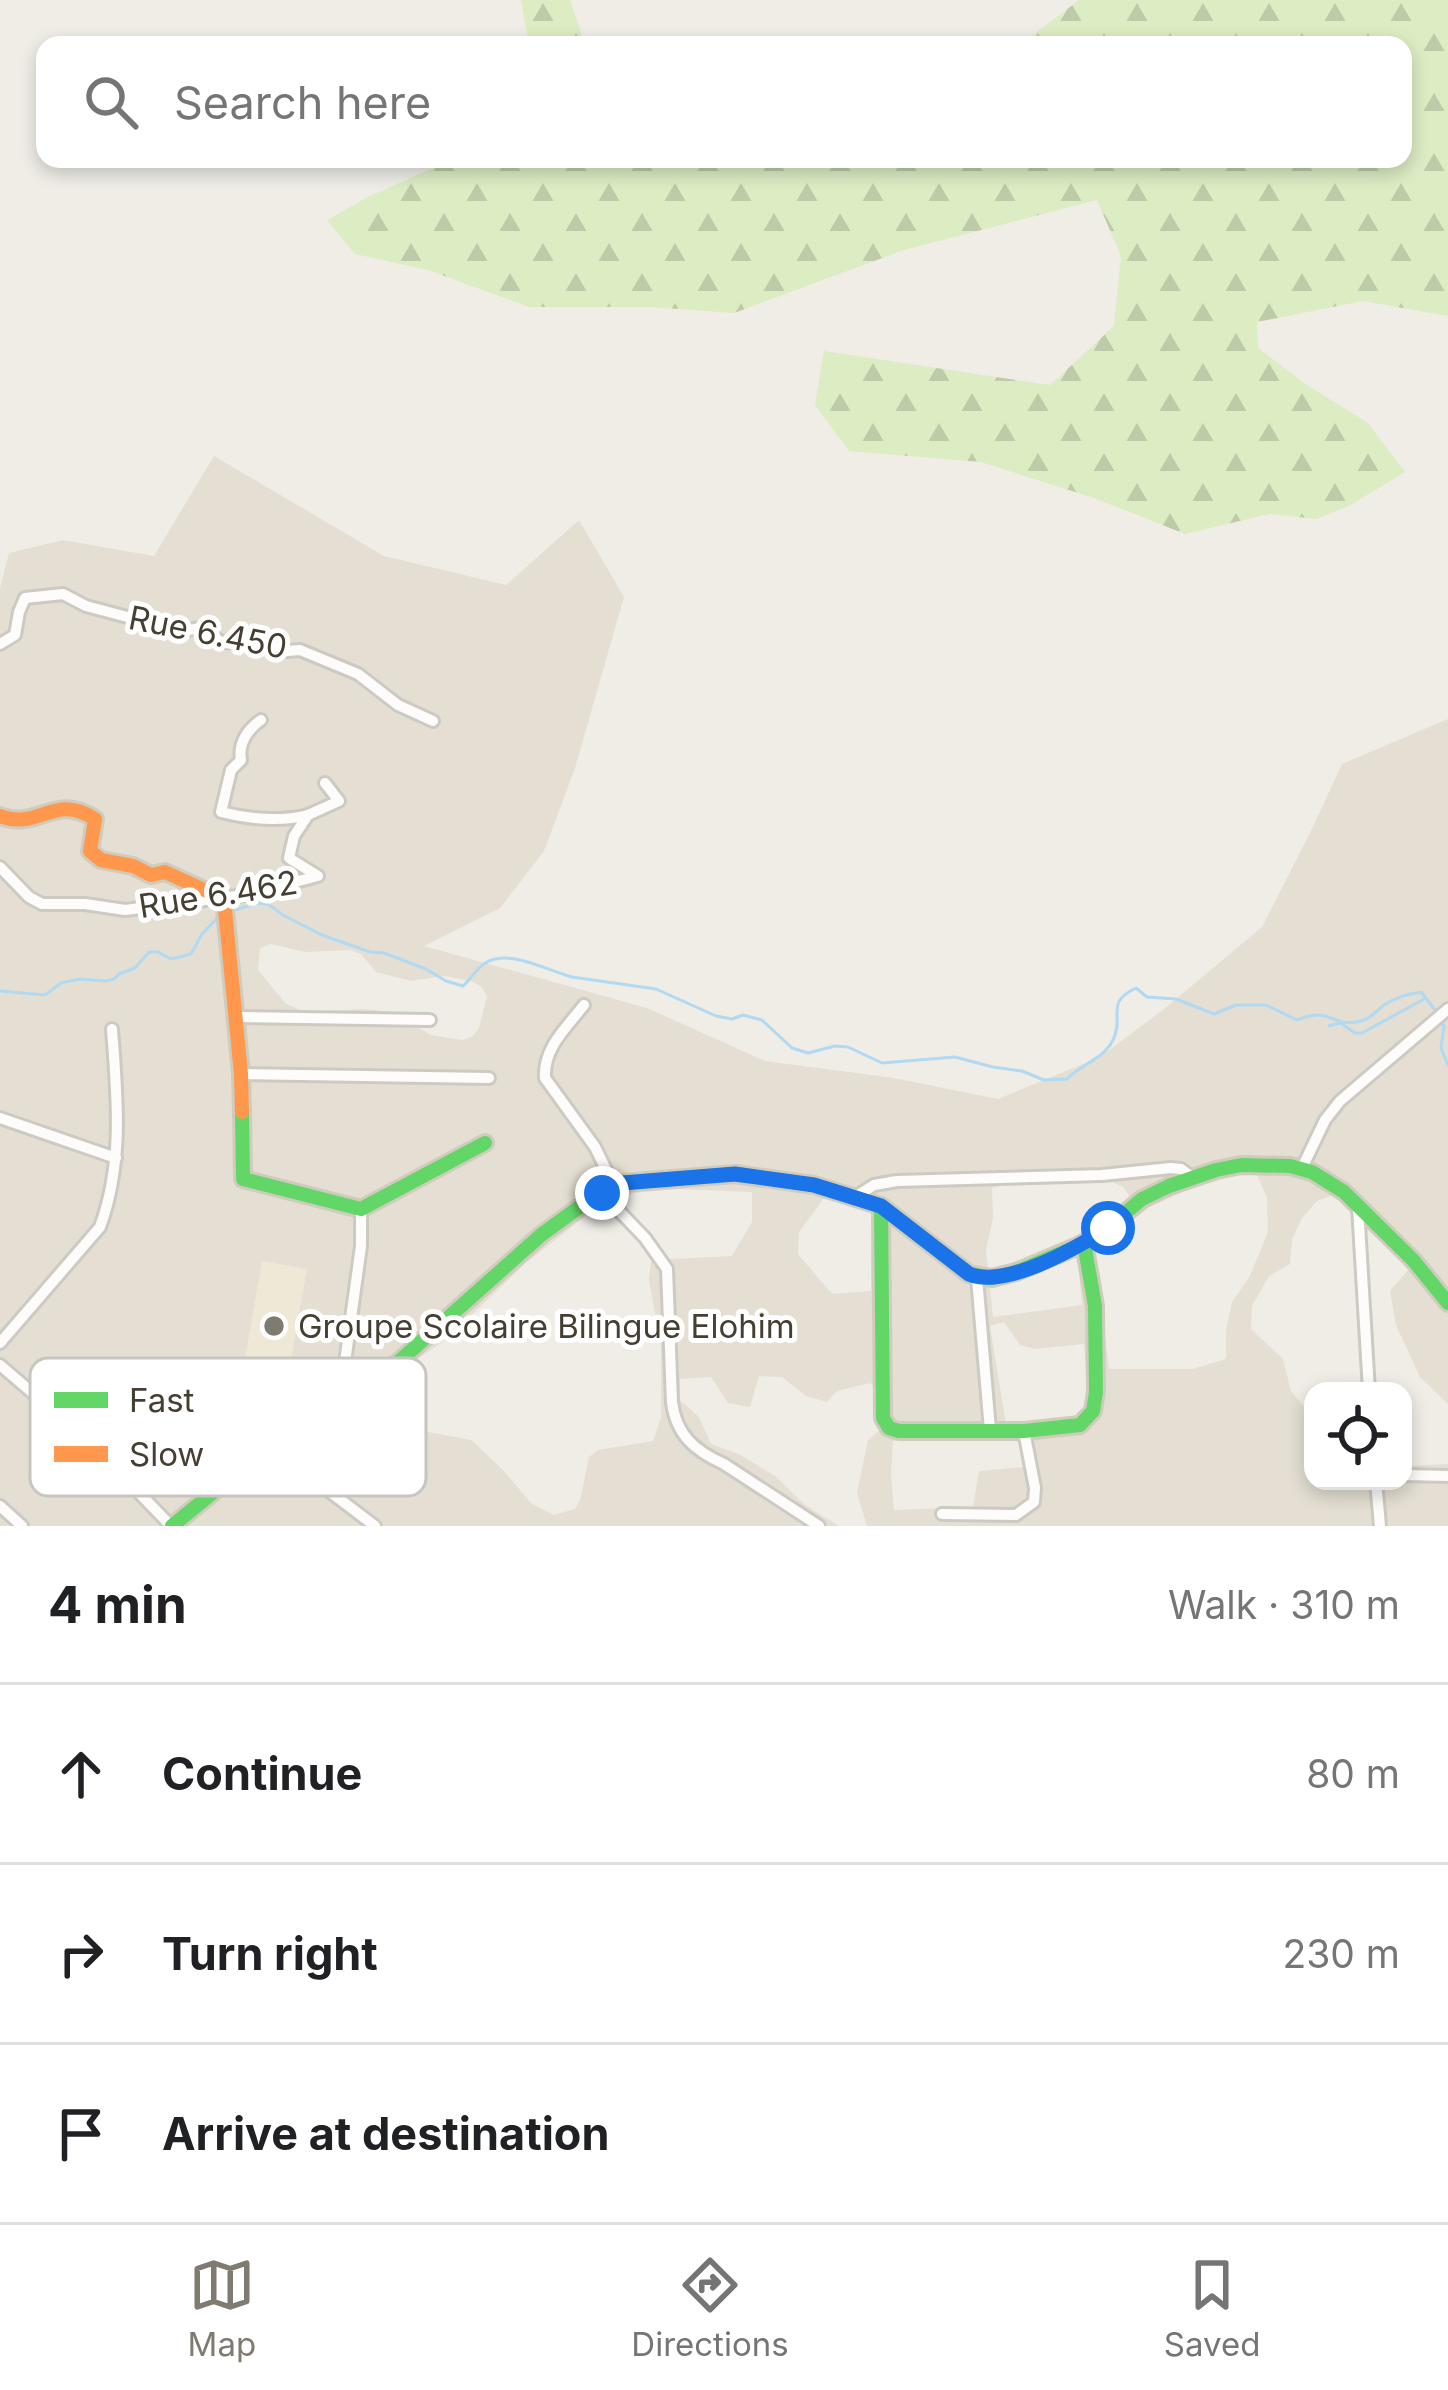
<!DOCTYPE html>
<html lang="en">
<head>
<meta charset="utf-8">
<style>
  body { margin:0; font-family:Inter,sans-serif; background:#f2f2f2; color:#202124 }
  .controls { position:absolute; right:36px; bottom:36px; display:grid; overflow:hidden; border-radius:24px; box-shadow:0 6px 18px #0003 }
  .controls button { width:108px; height:108px; display:grid; place-items:center; padding:0; border:0; border-bottom:3px solid #e0e0e0; background:#fff; color:#202124; font:60px sans-serif }
  .stop { position:absolute; width:36px; height:36px; margin:-27px; border:9px solid #1a73e8; border-radius:50%; background:#fff }
  .stop.end { background:#1a73e8; border-color:#fff; box-shadow:0 3px 12px #0008 }
  .list { margin:0; padding:0; list-style:none }
  h2 { display:flex; justify-content:space-between; align-items:center; height:156px; margin:0; padding:0 48px; font-size:51px }
  h2 small { font-size:39px; font-weight:400; color:#757577 }
  .list li { display:grid; grid-template-columns:78px 1fr auto; gap:36px; align-items:center; box-sizing:border-box; height:180px; padding:0 48px; border-top:3px solid #e0e0e0 }
  .list b { display:block; font-size:45px; white-space:nowrap }
  .list em { font-size:39px; font-style:normal; color:#757577 }
  .icon { flex:none; width:66px; height:66px; fill:none; stroke:currentColor; stroke-width:2; stroke-linecap:round; stroke-linejoin:round }
  .map { position:relative; flex:none; width:1448px; height:1526px; overflow:hidden }
  .search { position:absolute; background:#fff; box-shadow:0 6px 18px #0003; left:36px; right:36px; top:36px; height:132px; display:flex; align-items:center; gap:30px; box-sizing:border-box; padding:0 42px; border-radius:24px; color:#757577; font-size:45px }
  .sheet { height:696px; background:#fff }
  nav { display:flex; justify-content:space-around; align-items:center; box-sizing:border-box; height:168px; border-top:3px solid #e0e0e0; background:#fff; font-size:33px; color:#757577 }
  nav a { display:grid; justify-items:center; gap:6px }
  nav .on { color:#807b71 }
  .map>svg:first-child { display:block }
  .residential { fill:#e4dfd2; fill-rule:evenodd }
  .education { fill:#eee8d7 }
  .forest { fill:url(#forest-firs) }
  .lines { fill:none; stroke-linecap:round; stroke-linejoin:round }
  .stream { stroke:#b1d9f2; stroke-width:3 }
  .street-casing { stroke:#cdcac4; stroke-width:16 }
  .fast-casing { stroke:#d0ccbd; stroke-width:20 }
  .slow-casing { stroke:#d0ccbd; stroke-width:20 }
  .street { stroke:#fdfcfb; stroke-width:10 }
  .fast { stroke:#63d668; stroke-width:14 }
  .slow { stroke:#ff974d; stroke-width:14 }
  .route { stroke:#1a73e8; stroke-width:15 }
  .poi-dot { fill:#807b71; stroke:#fff; stroke-width:4.5 }
  .labels { text-anchor:middle; stroke-width:10; stroke-linejoin:round; paint-order:stroke }
  .street-label { font-size:33px; fill:#453e32; stroke:#fff }
  .poi-label { font-size:33px; fill:#453e32; stroke:#fff; text-anchor:start }
  .key { fill:#fff; stroke:#c7c5c2; stroke-width:3 }
  .key-label { font-size:33px; fill:#453e32 }
</style>
</head>
<body>
<div class="map">
<svg width="1448" height="1526" viewBox="0 0 1448 1526">
  <defs>
    <pattern id="forest-firs" width="22" height="20" patternUnits="userSpaceOnUse" patternTransform="scale(3)"><rect width="22" height="20" fill="#dcecc3"/><path d="M5 1l3.5 6h-7zM16 11l3.5 6h-7z" fill="#becba8"/></pattern>
  </defs>
  <rect width="100%" height="100%" fill="#efede6"/>
  <path class="residential" d="M214,456l170,100 122,29 73,-65 45,77 -49,171 -31,83 -44,57 -76,38 223,62 118,53 129,17 104,21 102,-42 64,-48 98,-82 49,-96 31,-67 106,-45v685l-28,-27 -24,-52 -6,-34 19,-22 -18,-23 -58,-51 -16,6 -15,17 -10,21 -2,25 -21,12 -17,30 -1,23 32,30 8,32 22,27v63h90v-15l45,-2v62h-581l-10,-33 11,-53 13,-11 -3,-39 -8,-7 -33,8 -10,11 -21,-6 -24,-19 -23,-1 -9,31 -22,-4 -17,-26 -31,2v21l19,17 12,27 28,10 36,22 30,29 34,21h-839v-937l9,-36 54,-13 91,16zM271,944l34,8 45,-2 11,4 15,18 35,9 33,-5 27,5 10,5 6,10 -8,32 -7,9 -10,3 -31,-5 -38,-23 -29,-3 -58,3 -20,-8 -28,-34 2,-22zM1256,1173l11,24 1,35 -19,46 -17,24 -6,28v29l-33,10h-84l-15,-119 56,-43 37,-17 41,-13zM1110,1181l13,6 10,14 -57,37 6,67 -89,12 -7,-68 7,-30 -1,-31 16,-5zM678,1189l74,3v30l-20,34 -81,4 -2,20 12,67v71l-8,23 -55,9 -9,7 -9,43 -5,9 -21,6 -22,-11 -30,-35 -31,-29 -43,-8 -9,-6 -22,-24 -5,-10 3,-10 15,-18 34,-23 83,-79 64,-50h10l33,-19zM824,1198l47,10v83l-39,3 -34,-40 1,-22zM1004,1322l16,23 14,4 50,-5 3,46 -5,26 -76,8 -16,-98zM978,1432l45,3 2,32 -46,4 -6,36 -79,3 -3,-34 2,-35z"/>
  <path class="education" d="M262,1261l45,8 -20,113 -4,58 -34,15 -1,-15 -11,-35z"/>
  <g class="forest">
    <path d="M521,0h49l15,45h-56z"/>
    <path d="M1079,0h369v316l-85,-15 -106,21 1,26 49,37 61,38 37,49 -56,34 -33,13 -47,-5 -84,20 -91,-36 -113,-36 -132,-11 -34,-46 9,-54 226,34 64,-59 7,-70 -24,-56 -193,50 -170,63 -84,-6h-121l-101,-37 -73,-16 -28,-34 39,-22 71,-32 4,-7h962v-114h-383z"/>
  </g>
  <g class="lines">
    <g class="stream">
      <path d="M232,911l25,-8 11,1 15,11 39,20 48,17 14,1 42,16 20,12 17,5c8,-7 13,-17 21,-22 23,-17 64,7 88,13l84,12 60,27 16,3 11,-4 19,5 30,28 16,5 27,-7 13,1 34,16 73,-6 38,10 29,4 22,9 23,-1c15,-16 36,-19 46,-39 12,-24 -9,-37 23,-52l11,9 29,2 38,15 22,-9h30l31,15c35,-15 34,9 64,1 10,-2 15,-10 23,-16 12,-8 23,-11 37,-13l15,19"/>
      <path d="M0,991l45,4 16,-12 18,-4 27,2 8,-2 5,-5 16,-6 14,-16h9l13,7 20,-5 11,-20 16,-17"/>
      <path d="M1441,1019l3,7 -3,22 7,17"/>
      <path d="M1329,1026l11,-3 15,10h7l64,-35"/>
    </g>
    <defs>
      <g id="street">
        <path d="M0,644l15,-9 4,-23 6,-14 38,-4 23,12 94,25 22,-3 19,14 41,2 25,7 13,-1 58,24 40,31 35,16"/>
        <path d="M308,815l31,-14 -14,-18"/>
        <path d="M0,867l29,30 13,7h43l40,6 120,-15 73,-19 -29,-18 5,-22 14,-21c-28,7 -59,4 -87,-3l10,-42 10,-10c-3,-17 7,-31 20,-40"/>
        <path d="M584,1005c-17,22 -41,43 -39,73l50,69 20,41"/>
        <path d="M235,1017l195,3"/>
        <path d="M241,1074l248,4"/>
        <path d="M0,1118l116,40"/>
        <path d="M1302,1168l23,-48 15,-19 108,-92"/>
        <path d="M602,1193l43,45 22,31 5,133c4,33 23,49 52,62l95,62"/>
        <path d="M855,1197l19,-12 23,-4 205,-6 69,-7 10,1 11,8"/>
        <path d="M1358,1207l11,184"/>
        <path d="M977,1278l13,152"/>
        <path d="M0,1343l100,-116c24,-65 17,-131 12,-198"/>
        <path d="M0,1365l91,78 80,83"/>
        <path d="M338,1413l23,-167v-37"/>
        <path d="M245,1427l8,7 -4,29"/>
        <path d="M284,1457l91,69"/>
        <path d="M1403,1475l45,1"/>
        <path d="M1376,1481l4,45"/>
        <path d="M0,1506l22,20"/>
        <path d="M942,1514l74,1 18,-13 1,-14 -11,-57"/>
      </g>
      <g id="fast">
        <path d="M242,1112l1,67 118,30 124,-66"/>
        <path d="M881,1206l2,212 6,10 10,3h125l56,-6 13,-14 3,-19 -1,-86 -11,-63"/>
        <path d="M172,1526l77,-63 35,-6 7,-4 87,-73 163,-145 52,-38 29,-14 113,-9 79,11 67,21 88,68 23,4 24,-6 62,-26 27,-16 37,-31 27,-13 47,-16 25,-5 49,1 22,6 32,20 69,68 35,43"/>
      </g>
      <path id="slow" d="M0,816c39,15 54,-24 95,3l-5,32 11,9 32,6 18,9 14,-3 59,27 17,175 1,38"/>
    </defs>
    <use href="#street" class="street-casing"/>
    <use href="#fast" class="fast-casing"/>
    <use href="#slow" class="slow-casing"/>
    <use href="#street" class="street"/>
    <use href="#fast" class="fast"/>
    <use href="#slow" class="slow"/>
  </g>
  <g class="lines">
    <path class="route" d="M602,1193l20,-10 113,-9 79,11 67,21 88,68c37,15 107,-26 139,-46"/>
  </g>
  <circle class="poi-dot" cx="274" cy="1326" r="12"/>
  <g class="labels">
    <g class="street-label">
      <text transform="translate(208 632) rotate(11)" y="12">Rue 6.450</text>
      <text transform="translate(218 894) rotate(-9)" y="12">Rue 6.462</text>
    </g>
    <g class="poi-label">
      <text x="298" y="1338">Groupe Scolaire Bilingue Elohim</text>
    </g>
  </g>
  <rect x="30" y="1358" width="396" height="138" rx="18" class="key"/>
  <rect x="54" y="1392" width="54" height="16" fill="#63d668"/>
  <rect x="54" y="1446" width="54" height="16" fill="#ff974d"/>
  <g class="key-label">
    <text x="129" y="1412">Fast</text>
    <text x="129" y="1466">Slow</text>
  </g>
</svg>
<div class="controls">
<button><svg class="icon" aria-label="locate" viewBox="0 0 24 24"><circle cx="12" cy="12" r="6"/><path d="M12 2v4M12 18v4M2 12h4M18 12h4"/></svg></button>
</div>
<div class="stop" style="left:1108px;top:1228px"></div>
<div class="stop end" style="left:602px;top:1193px"></div>
<div class="search"><svg class="icon" aria-label="search" viewBox="0 0 24 24"><circle cx="10" cy="10" r="6"/><path d="M15 15l6 6"/></svg>Search here</div>
</div>
<section class="sheet">
<h2>4 min<small>Walk · 310 m</small></h2>
<ul class="list">
<li><svg class="icon" aria-label="ahead" viewBox="0 0 24 24"><path d="M12 20V5M6 11l6-6 6 6"/></svg><div><b>Continue</b></div><em>80 m</em></li>
<li><svg class="icon" aria-label="right" viewBox="0 0 24 24"><path d="M7 20v-9h11M14 6l5 5-5 5"/></svg><div><b>Turn right</b></div><em>230 m</em></li>
<li><svg class="icon" aria-label="arrive" viewBox="0 0 24 24"><path d="M6 21V4h12l-3 4 3 4H6"/></svg><div><b>Arrive at destination</b></div></li>
</ul>
</section>
<nav>
<a class="on"><svg class="icon" aria-label="map" viewBox="0 0 24 24"><path d="M3 6l6-2 6 2 6-2v14l-6 2-6-2-6 2zM9 4v14M15 6v14"/></svg>Map</a>
<a><svg class="icon" aria-label="directions" viewBox="0 0 24 24"><path d="M12 3l9 9-9 9-9-9zM9 14v-3h6M13 9l2 2-2 2"/></svg>Directions</a>
<a><svg class="icon" aria-label="saved" viewBox="0 0 24 24"><path d="M7 4h10v16l-5-4-5 4z"/></svg>Saved</a>
</nav>
</body>
</html>
